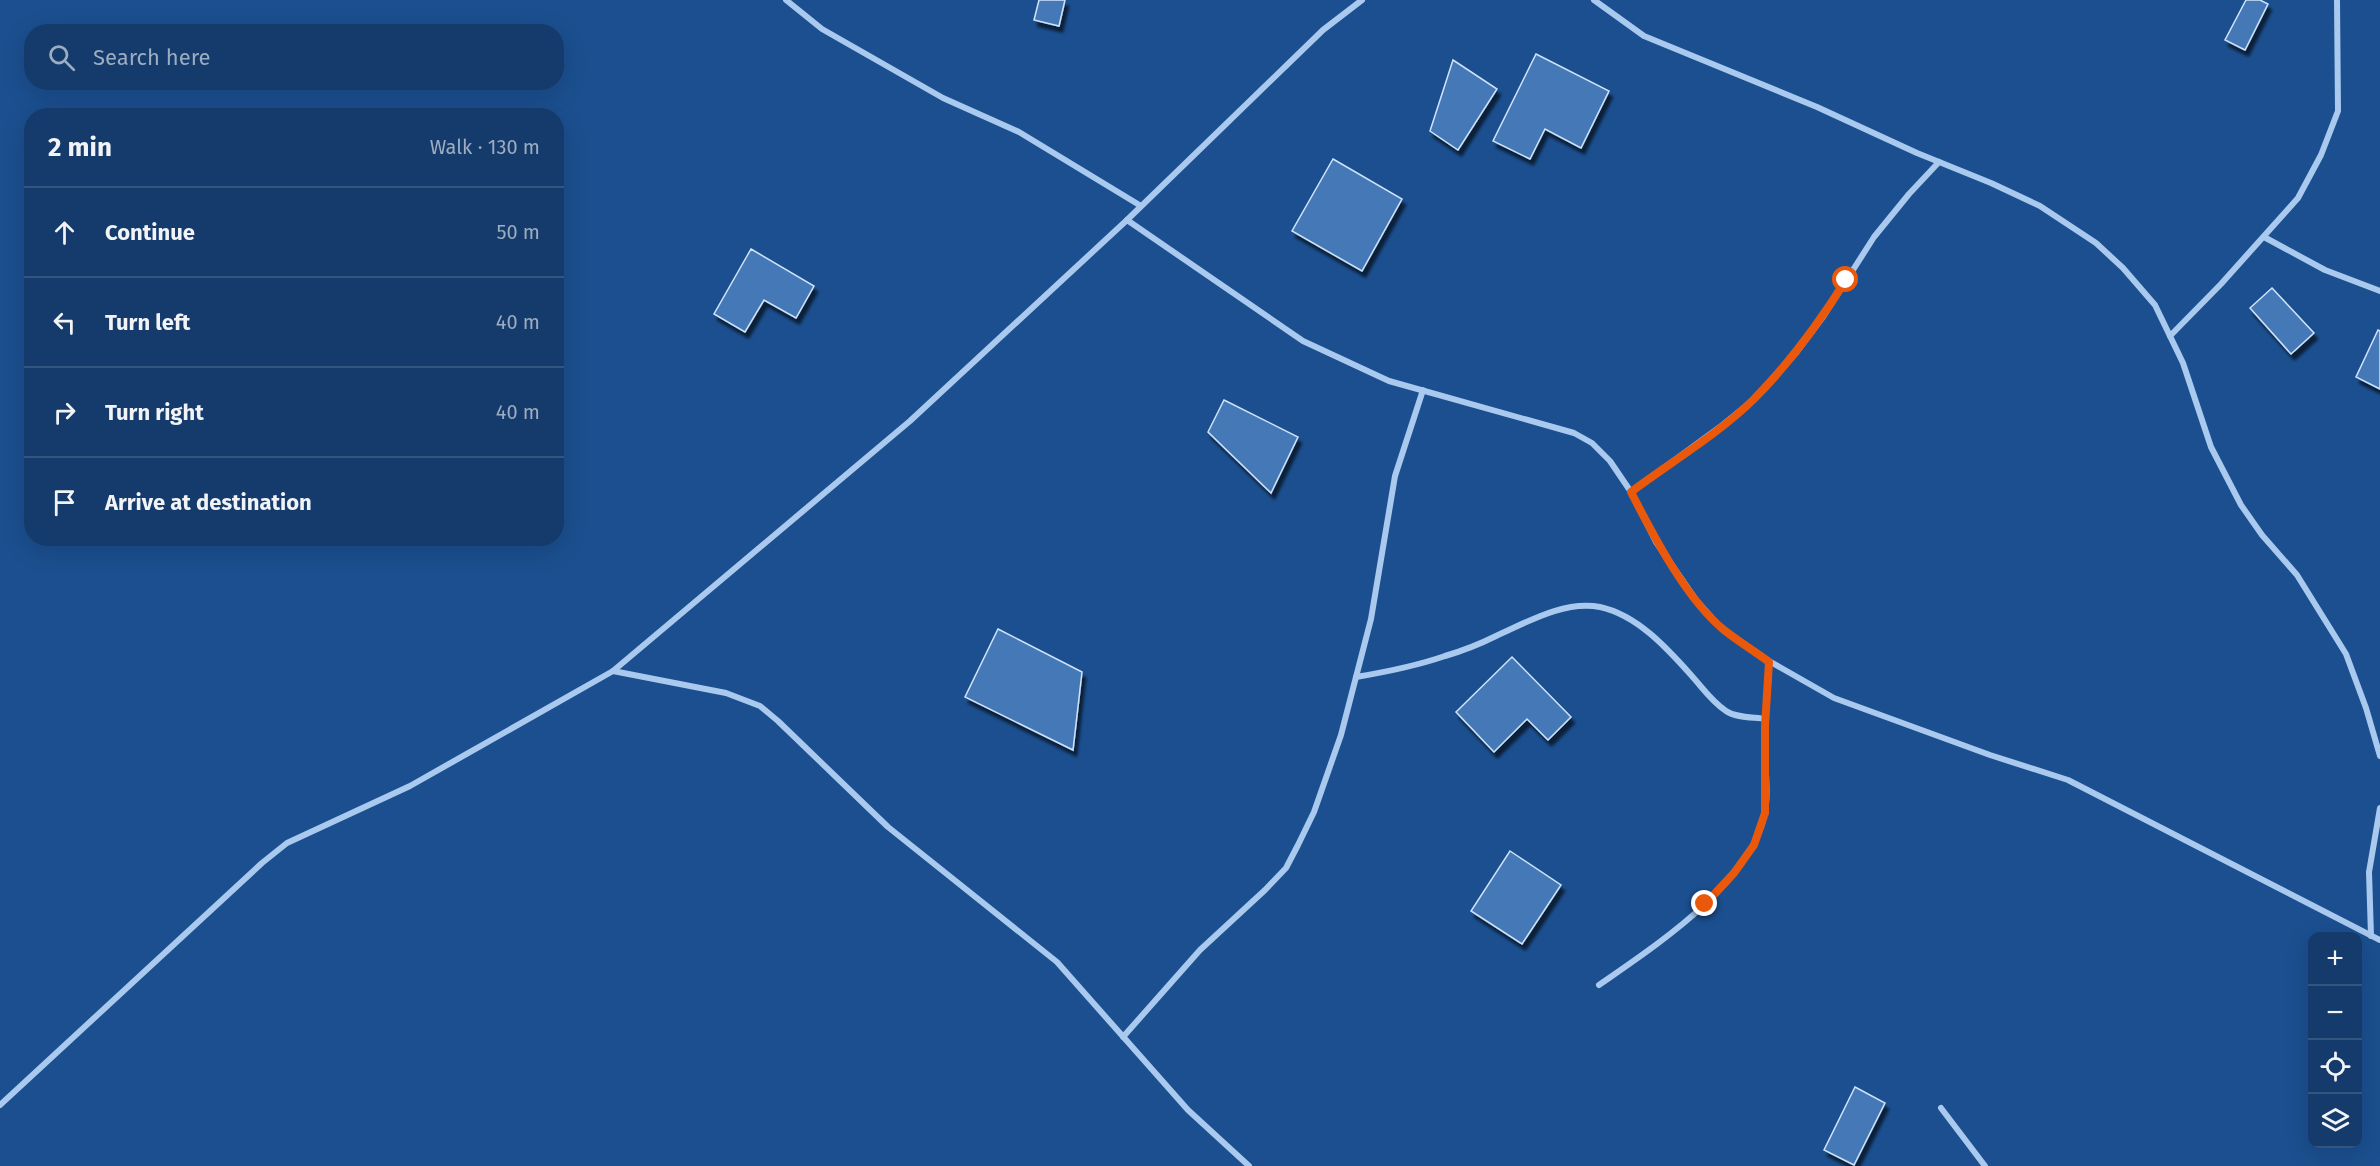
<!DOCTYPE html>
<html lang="en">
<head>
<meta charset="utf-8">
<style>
  body { margin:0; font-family:"Fira Sans",sans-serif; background:#214673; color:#f1f3f6 }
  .controls { position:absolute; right:18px; bottom:18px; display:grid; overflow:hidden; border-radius:12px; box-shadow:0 6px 24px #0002 }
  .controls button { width:54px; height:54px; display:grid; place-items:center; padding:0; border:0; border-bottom:2px solid #33557e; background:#143b6b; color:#f1f3f6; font:30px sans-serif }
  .stop { position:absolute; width:18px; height:18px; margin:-14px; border:4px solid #ea580c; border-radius:50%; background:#fff }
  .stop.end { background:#ea580c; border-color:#fff; box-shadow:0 2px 6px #0008 }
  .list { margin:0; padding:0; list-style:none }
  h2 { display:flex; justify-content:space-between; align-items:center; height:78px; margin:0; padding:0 24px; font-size:26px }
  h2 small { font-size:20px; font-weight:400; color:#9dadc1 }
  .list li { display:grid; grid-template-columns:39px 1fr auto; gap:18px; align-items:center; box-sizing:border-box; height:90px; padding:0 24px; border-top:2px solid #33557e }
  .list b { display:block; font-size:22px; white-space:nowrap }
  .list em { font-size:20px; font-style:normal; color:#9dadc1 }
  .icon { flex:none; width:33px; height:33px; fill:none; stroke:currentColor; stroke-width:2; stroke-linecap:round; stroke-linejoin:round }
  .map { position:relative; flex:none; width:2380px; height:1166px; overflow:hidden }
  .search { position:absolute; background:#143b6b; box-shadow:0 6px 24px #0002; left:24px; top:24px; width:540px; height:66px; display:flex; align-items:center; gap:15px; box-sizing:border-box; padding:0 21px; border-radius:24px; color:#9dadc1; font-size:22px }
  .panel { position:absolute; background:#143b6b; box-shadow:0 6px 24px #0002; left:24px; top:108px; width:540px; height:438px; border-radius:24px }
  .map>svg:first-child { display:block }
  .building { fill:#4478b7; stroke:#cfe3fa; stroke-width:1.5; filter:url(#shadow) }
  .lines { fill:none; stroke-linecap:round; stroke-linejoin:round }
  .minor { stroke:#a9c9ee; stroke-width:6 }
  .route { stroke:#ea580c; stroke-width:8 }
</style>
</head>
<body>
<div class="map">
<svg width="2380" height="1166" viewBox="0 0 2380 1166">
  <defs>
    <filter id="shadow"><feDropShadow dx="3.5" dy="6" stdDeviation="1.5" flood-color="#0009"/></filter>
  </defs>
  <rect width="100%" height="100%" fill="#1b4f8f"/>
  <g class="building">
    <path d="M1039,0h26l-6,26 -25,-6z"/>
    <path d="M2246,0h14l8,4 -23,46 -20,-10z"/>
    <path d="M1536,54l73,37 -28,57 -36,-19 -15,30 -37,-18z"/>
    <path d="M1453,60l44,29 -39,61 -28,-19z"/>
    <path d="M1333,159l69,40 -40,72 -70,-40z"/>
    <path d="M751,249l63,37 -18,32 -32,-18 -19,32 -31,-18z"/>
    <path d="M2272,288l42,45 -23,21 -41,-46z"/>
    <path d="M2378,330l2,1v58l-24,-12z"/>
    <path d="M1224,400l74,37 -27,56 -63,-61z"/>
    <path d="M998,629l84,43 -9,78 -108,-53z"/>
    <path d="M1512,657l59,60 -23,23 -21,-21 -33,33 -38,-40z"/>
    <path d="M1510,851l51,34 -39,59 -51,-33z"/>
    <path d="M1855,1087l30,16 -31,62 -30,-15z"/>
  </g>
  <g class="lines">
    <g class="minor">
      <path d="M786,0l36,29 121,69 76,34 122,74"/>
      <path d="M1594,0l50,36 173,71 100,46 74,30 49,23 56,37 27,25 32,37 28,58 28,84 30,58 21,30 35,40 49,79 20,54 14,48"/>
      <path d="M1127,220l176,121 86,40 185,52 18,10 18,18 21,31 25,50 40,58 26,29 47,32 65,37 156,57 78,25 312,160"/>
      <path d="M2264,237l61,33 55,21"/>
      <path d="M2170,336l51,-52 77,-86 23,-43 17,-44 -1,-111"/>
      <path d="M1631,492l89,-65 32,-26 44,-48 27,-36 51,-80 35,-43 30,-32"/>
      <path d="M613,671l113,22 34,13 18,15 110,106 169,135 131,148 61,56"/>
      <path d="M1356,677c30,-5 60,-11 89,-21 17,-5 35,-12 51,-20 31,-14 69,-36 104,-29 37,8 67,41 91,68 11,12 20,26 35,36 10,7 27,6 40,8"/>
      <path d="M2371,936l-2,-64 11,-64"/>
      <path d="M1599,985c56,-39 152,-101 166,-172 5,-28 -3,-59 0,-87 1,-22 4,-43 4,-65"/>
      <path d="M1123,1037l77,-87 65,-60 21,-22 12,-23 16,-33 27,-77 30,-116 24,-143 28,-86"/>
      <path d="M0,1105l262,-242 25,-20 123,-57 203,-115 297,-250 217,-201 196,-190 39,-30"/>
      <path d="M1941,1108l44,58"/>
    </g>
  </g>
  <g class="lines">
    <path class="route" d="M1705,904l29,-31 20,-28 11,-32v-87l4,-64c-15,-11 -31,-21 -45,-32 -38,-31 -71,-95 -93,-138 40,-30 86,-57 122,-92 37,-37 66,-77 93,-120"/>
  </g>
</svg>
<div class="controls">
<button>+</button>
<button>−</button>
<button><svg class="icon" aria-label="locate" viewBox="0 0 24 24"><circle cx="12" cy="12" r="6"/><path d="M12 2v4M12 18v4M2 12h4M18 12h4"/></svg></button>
<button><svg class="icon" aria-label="layers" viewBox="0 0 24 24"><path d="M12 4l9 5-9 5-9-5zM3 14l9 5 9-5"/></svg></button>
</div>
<div class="stop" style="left:1846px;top:280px"></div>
<div class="stop end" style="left:1705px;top:904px"></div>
<div class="search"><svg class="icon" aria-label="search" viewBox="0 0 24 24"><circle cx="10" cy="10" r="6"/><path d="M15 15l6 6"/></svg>Search here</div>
<section class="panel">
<h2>2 min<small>Walk · 130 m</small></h2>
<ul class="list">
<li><svg class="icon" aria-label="ahead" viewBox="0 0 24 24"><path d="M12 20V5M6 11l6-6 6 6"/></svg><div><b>Continue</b></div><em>50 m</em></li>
<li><svg class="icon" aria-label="left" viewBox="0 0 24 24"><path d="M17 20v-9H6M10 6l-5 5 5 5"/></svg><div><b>Turn left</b></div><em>40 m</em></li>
<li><svg class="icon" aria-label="right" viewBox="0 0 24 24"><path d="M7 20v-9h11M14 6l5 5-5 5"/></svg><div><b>Turn right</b></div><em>40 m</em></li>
<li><svg class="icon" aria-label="arrive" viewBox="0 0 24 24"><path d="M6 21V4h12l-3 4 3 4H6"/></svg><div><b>Arrive at destination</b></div></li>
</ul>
</section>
</div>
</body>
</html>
